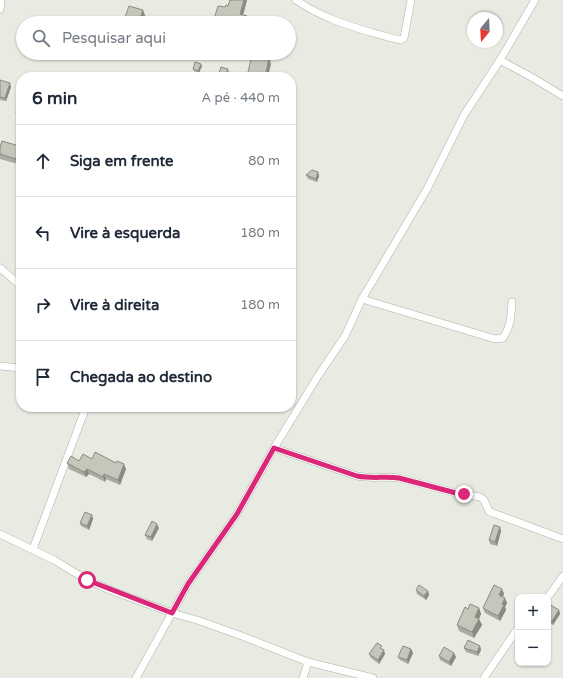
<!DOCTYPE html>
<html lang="pt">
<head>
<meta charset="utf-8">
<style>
  body { margin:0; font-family:"Varela Round",sans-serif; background:#f2f2f3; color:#1f2937 }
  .controls { position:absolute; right:12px; bottom:12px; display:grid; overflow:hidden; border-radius:8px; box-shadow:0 1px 3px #0004 }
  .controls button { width:36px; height:36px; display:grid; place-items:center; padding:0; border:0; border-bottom:1px solid #e0e1e3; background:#fff; color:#1f2937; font:20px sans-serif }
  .compass { position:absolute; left:467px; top:12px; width:36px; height:36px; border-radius:50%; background:#fff; box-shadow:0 1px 3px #0004; rotate:198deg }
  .stop { position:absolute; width:12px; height:12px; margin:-9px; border:3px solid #db2777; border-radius:50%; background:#fff }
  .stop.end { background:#db2777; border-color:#fff; box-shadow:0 1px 4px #0008 }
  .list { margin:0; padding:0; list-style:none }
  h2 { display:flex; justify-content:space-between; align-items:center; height:52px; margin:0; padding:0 16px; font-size:17px }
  h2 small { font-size:13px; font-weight:400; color:#747a83 }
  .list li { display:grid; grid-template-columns:26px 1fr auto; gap:12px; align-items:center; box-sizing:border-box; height:72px; padding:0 16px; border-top:1px solid #e0e1e3 }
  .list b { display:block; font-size:15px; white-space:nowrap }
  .list em { font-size:13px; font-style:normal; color:#747a83 }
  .icon { flex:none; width:22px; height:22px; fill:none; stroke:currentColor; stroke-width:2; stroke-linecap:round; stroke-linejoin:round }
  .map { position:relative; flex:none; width:563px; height:678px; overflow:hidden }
  .search { position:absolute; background:#fff; box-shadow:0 1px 3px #0004; left:16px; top:16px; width:280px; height:44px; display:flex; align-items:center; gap:10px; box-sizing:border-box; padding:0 14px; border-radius:22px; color:#747a83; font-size:15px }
  .panel { position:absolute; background:#fff; box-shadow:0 1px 3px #0004; left:16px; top:72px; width:280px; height:340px; border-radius:16px }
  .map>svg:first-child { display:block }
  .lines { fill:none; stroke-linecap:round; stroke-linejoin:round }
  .minor-casing { stroke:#adb2a5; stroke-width:8 }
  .minor { stroke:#fff; stroke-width:7 }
  .wall { fill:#a9aca1 }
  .shaded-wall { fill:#898c83 }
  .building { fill:#c4c8bb; stroke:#898c83 }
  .route { stroke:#db2777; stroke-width:5 }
</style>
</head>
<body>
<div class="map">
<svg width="563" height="678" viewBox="0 0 563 678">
  <rect width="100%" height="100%" fill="#e8ebe2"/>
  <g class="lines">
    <defs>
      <g id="minor">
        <path d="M296,0c24,17 53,26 81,34 8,2 16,5 24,6l3,-2 7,-38"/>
        <path d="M0,9l1,-9"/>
        <path d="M500,60l33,18 30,18"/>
        <path d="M0,268l21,18"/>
        <path d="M362,299l133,40 8,-1c8,-12 8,-22 9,-36"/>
        <path d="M0,366l21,2"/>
        <path d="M274,448l83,28c15,3 28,0 42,2l57,15 24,4 4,3 5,11 4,2 70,26"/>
        <path d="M0,534l54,26 33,20 23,10 62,23 25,7 45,16 66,26 65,16"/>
        <path d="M33,549l53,-142"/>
        <path d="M548,597l15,-21"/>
        <path d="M136,678l52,-94 49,-70 37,-66 44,-72 27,-40 17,-37 65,-110 37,-74 36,-55 35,-60"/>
        <path d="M303,678l5,-16"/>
        <path d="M484,678l34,-50"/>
      </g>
    </defs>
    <use href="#minor" class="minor-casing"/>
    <use href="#minor" class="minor"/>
  </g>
  <g class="wall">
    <path d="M247,0l-4,15 5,6v2h-33l-1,-4 11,-12z"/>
    <path d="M143,10l2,6 -2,7h-20z"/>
    <path d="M202,66l-3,7 -5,-2 -1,-2z"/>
    <path d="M0,80l11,7 -5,14 -6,-1z"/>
    <path d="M21,98v20l-4,-1 -1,-4z"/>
    <path d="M0,147l21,4v3l-3,10 -18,-5z"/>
    <path d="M318,172l1,4 -2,6 -9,-3 -2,-4z"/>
    <path d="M92,459l34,10 -6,16 -14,-6 -1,3 -16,-8 -3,3 -17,-8 -2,-6z"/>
    <path d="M92,515l1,4 -4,11 -8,-4 -1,-3z"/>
    <path d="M500,527l1,4 -4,15 -7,-2 -1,-4z"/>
    <path d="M159,528l-7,13 -5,-2 -2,-4z"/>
    <path d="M502,589l2,5 -1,2 4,7 -2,4 1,3 -6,11 -15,-8 -2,-5z"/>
    <path d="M416,590l12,1 1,4 -3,5 -9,-6z"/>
    <path d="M548,605l11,5 1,4 -7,11 -5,-3z"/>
    <path d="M479,608l2,6 -2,5 3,6 -8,13 -15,-7 -2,-6 11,-16z"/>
    <path d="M480,646l1,4 -3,6 -12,-4 -2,-4z"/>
    <path d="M411,649l2,4 -5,11 -8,-4 -2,-3z"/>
    <path d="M383,650l2,4 -6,10 -8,-6 -2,-4z"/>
    <path d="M439,656l17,1 -5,9 -11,-6z"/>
  </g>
  <g class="shaded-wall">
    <path d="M244,0h3l-5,19 -2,-5z"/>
    <path d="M143,10l2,6 -2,7h-1l-2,-4z"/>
    <path d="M247,16l1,5v2h-3z"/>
    <path d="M134,17l2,6h-4z"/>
    <path d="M269,58l2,6 -3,13h-3z"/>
    <path d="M201,64l1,2 -3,7 -1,-2z"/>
    <path d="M228,69l1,4 -1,4h-3z"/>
    <path d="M10,83l1,4 -5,14 -1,-3z"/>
    <path d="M19,146l2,5v3l-3,10 -2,-5z"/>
    <path d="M318,172l1,4 -2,6 -1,-3z"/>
    <path d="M124,464l2,5 -6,16 -2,-5z"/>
    <path d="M87,469l2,5 -3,3 -2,-5z"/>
    <path d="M104,474l2,5 -1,3 -2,-5z"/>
    <path d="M92,515l1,4 -4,11 -2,-4z"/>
    <path d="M157,524l2,4 -7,13 -1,-4z"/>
    <path d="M500,527l1,4 -4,15 -2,-4z"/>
    <path d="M502,589l2,5 -3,6 -2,-5z"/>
    <path d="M428,591l1,4 -3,5 -2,-4z"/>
    <path d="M505,598l2,5 -2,4 1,3 -6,11 -2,-5 4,-12z"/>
    <path d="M479,608l2,6 -4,9 -2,-6z"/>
    <path d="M559,610l1,4 -7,11 -1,-4z"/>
    <path d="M479,619l3,6 -8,13 -2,-6z"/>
    <path d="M480,646l1,4 -3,6 -1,-4z"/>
    <path d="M411,649l2,4 -5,11 -1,-4z"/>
    <path d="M384,650l1,4 -6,10 -1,-4z"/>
    <path d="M454,653l2,4 -5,9 -2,-4z"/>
  </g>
  <g class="building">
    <path d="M230,0h14l-4,14 7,2 -2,7h-19l-12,-4 4,-13 7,1 1,-2 2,1z"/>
    <path d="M129,6l14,4 -3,9 -6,-2 -2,6h-9z"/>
    <path d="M252,54l17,4 -4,19h-18z"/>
    <path d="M195,62l6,2 -3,7 -5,-2z"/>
    <path d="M221,67l7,2 -3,8h-4l-3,-1z"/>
    <path d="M0,80l10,3 -5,15 -5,-1z"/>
    <path d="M20,98h1v17l-5,-2z"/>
    <path d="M2,141l17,5 -3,13 -16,-5v-7z"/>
    <path d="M312,170l6,2 -2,7 -10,-4z"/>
    <path d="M95,452l21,11 1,-2 7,3 -6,16 -14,-6 -1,3 -16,-8 -3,3 -17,-9 4,-7 8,5 4,-7 9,5z"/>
    <path d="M85,512l7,3 -5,11 -7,-3z"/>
    <path d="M152,521l5,3 -6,13 -6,-2z"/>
    <path d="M494,525l6,2 -5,15 -6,-2z"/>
    <path d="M419,585l9,6 -4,5 -8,-6z"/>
    <path d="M494,585l8,4 -3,6 6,3 -3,6 2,1 -6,11 -15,-8z"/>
    <path d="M470,604l9,4 -4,9 4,2 -7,13 -15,-7 8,-18 3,2z"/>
    <path d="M549,604l10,6 -7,11 -4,-2v-14z"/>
    <path d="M468,640l12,6 -3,6 -13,-4z"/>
    <path d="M377,643l5,3 -2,2 4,2 -6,10 -9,-6z"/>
    <path d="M403,646l8,3 -4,11 -9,-3z"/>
    <path d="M444,647l10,6 -5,9 -10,-6z"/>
  </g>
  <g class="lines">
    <path class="route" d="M87,580l85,33 16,-29 49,-70 37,-66 83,28c15,3 28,0 42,2l57,15 8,1"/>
  </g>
</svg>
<div class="controls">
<button>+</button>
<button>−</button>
</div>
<svg class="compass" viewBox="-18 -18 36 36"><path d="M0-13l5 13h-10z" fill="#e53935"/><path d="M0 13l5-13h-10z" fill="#747a83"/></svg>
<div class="stop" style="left:87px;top:580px"></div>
<div class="stop end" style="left:464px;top:494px"></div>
<div class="search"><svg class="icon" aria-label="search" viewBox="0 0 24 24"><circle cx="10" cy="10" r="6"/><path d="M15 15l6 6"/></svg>Pesquisar aqui</div>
<section class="panel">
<h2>6 min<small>A pé · 440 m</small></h2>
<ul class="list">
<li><svg class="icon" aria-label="ahead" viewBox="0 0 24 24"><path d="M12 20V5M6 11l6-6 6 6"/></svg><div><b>Siga em frente</b></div><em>80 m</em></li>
<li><svg class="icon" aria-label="left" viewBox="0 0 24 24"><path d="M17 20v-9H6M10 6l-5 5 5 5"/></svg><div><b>Vire à esquerda</b></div><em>180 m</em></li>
<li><svg class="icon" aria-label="right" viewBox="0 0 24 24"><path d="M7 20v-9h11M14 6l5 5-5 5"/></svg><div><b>Vire à direita</b></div><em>180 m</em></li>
<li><svg class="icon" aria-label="arrive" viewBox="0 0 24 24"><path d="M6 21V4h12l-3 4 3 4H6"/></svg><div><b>Chegada ao destino</b></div></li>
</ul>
</section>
</div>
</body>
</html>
